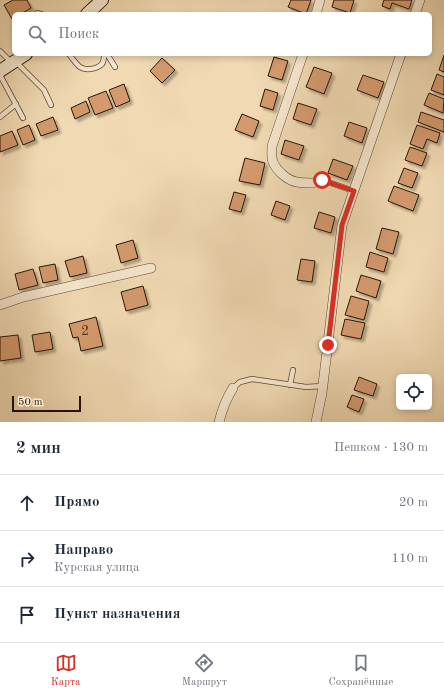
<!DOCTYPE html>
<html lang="ru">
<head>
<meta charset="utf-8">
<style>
  body { margin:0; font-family:"Old Standard TT",serif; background:#f6f6f7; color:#1f2937 }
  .controls { position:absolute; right:12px; bottom:12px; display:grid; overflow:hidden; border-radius:6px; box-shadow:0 2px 6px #0003 }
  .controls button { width:36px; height:36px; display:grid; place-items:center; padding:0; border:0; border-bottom:1px solid #e0e1e3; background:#fff; color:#1f2937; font:20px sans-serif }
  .scale { position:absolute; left:12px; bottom:10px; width:69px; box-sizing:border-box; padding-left:4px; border:2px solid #271407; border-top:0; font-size:11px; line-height:14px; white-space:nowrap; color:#271407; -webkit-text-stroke:3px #f6e7ce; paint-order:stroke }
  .stop { position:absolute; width:12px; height:12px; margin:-9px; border:3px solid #d93025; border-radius:50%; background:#fff }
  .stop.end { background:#d93025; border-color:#fff; box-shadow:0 1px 4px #0008 }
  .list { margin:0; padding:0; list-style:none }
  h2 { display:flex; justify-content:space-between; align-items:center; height:52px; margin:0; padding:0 16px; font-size:17px }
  h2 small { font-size:13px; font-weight:400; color:#747a83 }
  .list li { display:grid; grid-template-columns:26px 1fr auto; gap:12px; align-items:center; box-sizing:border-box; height:56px; padding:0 16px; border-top:1px solid #e0e1e3 }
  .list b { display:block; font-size:15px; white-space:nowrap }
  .list p { margin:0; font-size:13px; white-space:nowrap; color:#747a83 }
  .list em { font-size:13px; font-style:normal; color:#747a83 }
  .icon { flex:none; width:22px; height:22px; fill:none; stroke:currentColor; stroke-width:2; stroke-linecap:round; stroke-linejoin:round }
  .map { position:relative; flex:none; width:444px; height:422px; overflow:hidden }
  .search { position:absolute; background:#fff; box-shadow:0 2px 6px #0003; left:12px; right:12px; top:12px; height:44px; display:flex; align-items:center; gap:10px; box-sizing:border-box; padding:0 14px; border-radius:6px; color:#747a83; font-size:15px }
  .sheet { height:220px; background:#fff }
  nav { display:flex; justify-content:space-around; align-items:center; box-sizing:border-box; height:56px; border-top:1px solid #e0e1e3; background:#fff; font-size:11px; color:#747a83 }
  nav a { display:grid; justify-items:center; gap:2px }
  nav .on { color:#d93025 }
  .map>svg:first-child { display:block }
  .building { fill:#d49a6e; stroke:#271407; filter:url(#shadow) }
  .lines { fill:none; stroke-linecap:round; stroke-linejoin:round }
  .lane-casing { stroke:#5a4632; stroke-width:6 }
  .street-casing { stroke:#5a4632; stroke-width:10 }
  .secondary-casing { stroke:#271407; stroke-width:14 }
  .lane { stroke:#f6e7ce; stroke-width:4.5 }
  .street { stroke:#f6e7ce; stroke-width:9 }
  .secondary { stroke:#f6e7ce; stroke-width:12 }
  .route { stroke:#d93025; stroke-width:5 }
  .labels { text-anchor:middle; stroke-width:3; stroke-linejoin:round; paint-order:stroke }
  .number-label { font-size:14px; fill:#523621 }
</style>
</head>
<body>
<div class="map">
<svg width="444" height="422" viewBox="0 0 444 422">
  <defs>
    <filter id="shadow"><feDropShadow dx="3" dy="3" stdDeviation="1" flood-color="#0004"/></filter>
  </defs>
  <rect width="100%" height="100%" fill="#f1dab3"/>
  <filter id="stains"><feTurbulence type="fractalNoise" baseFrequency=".005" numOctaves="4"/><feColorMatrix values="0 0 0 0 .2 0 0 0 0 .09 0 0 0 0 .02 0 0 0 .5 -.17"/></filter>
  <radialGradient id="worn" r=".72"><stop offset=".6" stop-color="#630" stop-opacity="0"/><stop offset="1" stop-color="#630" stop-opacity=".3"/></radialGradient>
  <g class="building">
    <path d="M13,0h14l4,8 -10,6h-7v4l-2,1 -8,-14z"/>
    <path d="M291,0h20l-5,14 -18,-7z"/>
    <path d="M334,0h20l-4,13 -18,-6z"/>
    <path d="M384,0h28l-3,9 -17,-6 -2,6 -8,-3z"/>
    <path d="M444,55v17l-5,-2z"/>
    <path d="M274,57l14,4 -6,19 -14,-4z"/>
    <path d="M162,58l13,12 -13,13 -12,-12z"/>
    <path d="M314,67l18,6 -8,21 -18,-7z"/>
    <path d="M437,74l7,3v18l-13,-5z"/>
    <path d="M363,75l21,7 -6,16 -21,-8z"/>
    <path d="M124,84l6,17 -14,6 -7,-17z"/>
    <path d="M265,89l13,4 -5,17 -13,-4z"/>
    <path d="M106,91l7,17 -18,7 -7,-17z"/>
    <path d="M429,93l15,6 -1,14 -19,-8z"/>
    <path d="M86,101l4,11 -15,7 -4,-11z"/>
    <path d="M298,103l19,6 -6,16 -18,-6z"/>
    <path d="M421,112l23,8v12l-26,-10z"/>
    <path d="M242,114l17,7 -6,16 -18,-7z"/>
    <path d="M53,117l5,13 -17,6 -5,-12z"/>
    <path d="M349,122l18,6 -5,15 -18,-7z"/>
    <path d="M29,125l6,15 -12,5 -6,-15z"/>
    <path d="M417,125l23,8 -3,10 -10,-4 -4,10 -13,-5z"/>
    <path d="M12,131l6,14 -18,7v-16z"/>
    <path d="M285,140l19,6 -5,14 -18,-6z"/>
    <path d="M410,147l17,6 -5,13 -17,-6z"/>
    <path d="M245,158l20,5 -5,22 -21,-4z"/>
    <path d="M333,159l20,7 -6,14 -19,-7z"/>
    <path d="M404,168l14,5 -6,15 -14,-5z"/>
    <path d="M394,186l25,9 -6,16 -25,-10z"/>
    <path d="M234,192l12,3 -5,17 -12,-3z"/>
    <path d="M276,201l14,5 -5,14 -14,-5z"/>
    <path d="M319,212l16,5 -4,16 -17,-5z"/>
    <path d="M382,228l17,4 -6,22 -17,-5z"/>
    <path d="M133,240l5,18 -17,5 -5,-18z"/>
    <path d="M370,252l18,6 -4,14 -18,-5z"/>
    <path d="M83,256l4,17 -17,4 -5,-16z"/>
    <path d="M301,259l14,2 -3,21 -15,-2z"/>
    <path d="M55,264l3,16 -15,3 -4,-16z"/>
    <path d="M33,269l5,16 -19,5 -4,-16z"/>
    <path d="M361,275l20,6 -5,17 -20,-7z"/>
    <path d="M143,286l5,19 -22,6 -5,-19z"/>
    <path d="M351,296l18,5 -5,19 -19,-5z"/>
    <path d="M96,317l7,29 -22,5 -3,-14 -5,1 -4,-14z"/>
    <path d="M345,319l20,4 -4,16 -20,-4z"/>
    <path d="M50,332l3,17 -18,3 -3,-17z"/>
    <path d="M18,335l3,23 -21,3v-24z"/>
    <path d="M359,377l18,7 -4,12 -19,-6z"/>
    <path d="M352,395l12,4 -5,13 -12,-5z"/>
  </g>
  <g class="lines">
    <defs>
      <g id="lane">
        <path d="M37,13l4,1"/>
        <path d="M0,51l11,11"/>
        <path d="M69,54c3,4 7,10 11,13 6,4 17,2 22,-3 2,-3 2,-7 2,-10"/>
        <path d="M107,54l8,13"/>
        <path d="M16,62l28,28 7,15"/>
        <path d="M0,75l23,43"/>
        <path d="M0,117l16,-13"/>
        <path d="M313,183l9,-3 32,11"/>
        <path d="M290,385l3,-15"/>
        <path d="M233,388l7,-6 12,-3 54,8 17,-1"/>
      </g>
      <g id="street">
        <path d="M316,14l4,-14"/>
        <path d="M415,14l5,-14"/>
        <path d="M303,54l-31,92c0,5 -1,11 1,16 3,8 15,19 24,20 5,1 11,1 16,1"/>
        <path d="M0,305l23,-8 128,-29"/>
        <path d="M219,422c3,-12 7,-23 14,-34"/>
        <path d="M316,422l6,-29 20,-168 59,-171"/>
      </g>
      <g id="secondary">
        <path d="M87,14l15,-14"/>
        <path d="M0,71l26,-17"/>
      </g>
    </defs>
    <use href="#lane" class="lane-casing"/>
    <use href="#street" class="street-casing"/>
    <use href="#secondary" class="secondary-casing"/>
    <use href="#lane" class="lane"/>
    <use href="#street" class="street"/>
    <use href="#secondary" class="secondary"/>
  </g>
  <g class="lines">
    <path class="route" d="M322,180l32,11 -12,34 -14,120"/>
  </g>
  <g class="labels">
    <g class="number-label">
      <text x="85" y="335">2</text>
    </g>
  </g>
  <rect width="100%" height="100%" filter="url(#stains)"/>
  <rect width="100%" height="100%" fill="url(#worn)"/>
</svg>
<div class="controls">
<button><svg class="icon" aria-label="locate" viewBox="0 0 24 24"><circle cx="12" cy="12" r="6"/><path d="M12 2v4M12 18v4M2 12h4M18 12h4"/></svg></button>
</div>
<div class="scale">50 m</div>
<div class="stop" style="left:322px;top:180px"></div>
<div class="stop end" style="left:328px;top:345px"></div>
<div class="search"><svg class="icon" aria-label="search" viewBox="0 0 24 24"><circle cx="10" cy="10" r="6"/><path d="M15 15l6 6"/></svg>Поиск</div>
</div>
<section class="sheet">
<h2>2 мин<small>Пешком · 130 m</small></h2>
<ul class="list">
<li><svg class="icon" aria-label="ahead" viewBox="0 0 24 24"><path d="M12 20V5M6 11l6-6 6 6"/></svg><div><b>Прямо</b></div><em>20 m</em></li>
<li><svg class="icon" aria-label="right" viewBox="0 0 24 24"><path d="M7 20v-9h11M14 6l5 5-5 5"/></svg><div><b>Направо</b><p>Курская улица</p></div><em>110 m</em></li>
<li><svg class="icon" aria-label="arrive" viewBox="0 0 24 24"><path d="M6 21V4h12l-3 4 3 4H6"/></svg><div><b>Пункт назначения</b></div></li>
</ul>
</section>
<nav>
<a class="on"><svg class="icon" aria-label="map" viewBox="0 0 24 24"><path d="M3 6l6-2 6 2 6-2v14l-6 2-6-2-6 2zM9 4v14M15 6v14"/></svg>Карта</a>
<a><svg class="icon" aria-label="directions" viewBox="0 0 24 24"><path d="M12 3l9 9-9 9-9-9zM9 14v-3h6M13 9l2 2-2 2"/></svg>Маршрут</a>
<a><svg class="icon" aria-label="saved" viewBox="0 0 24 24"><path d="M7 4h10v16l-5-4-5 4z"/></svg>Сохранённые</a>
</nav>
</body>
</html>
